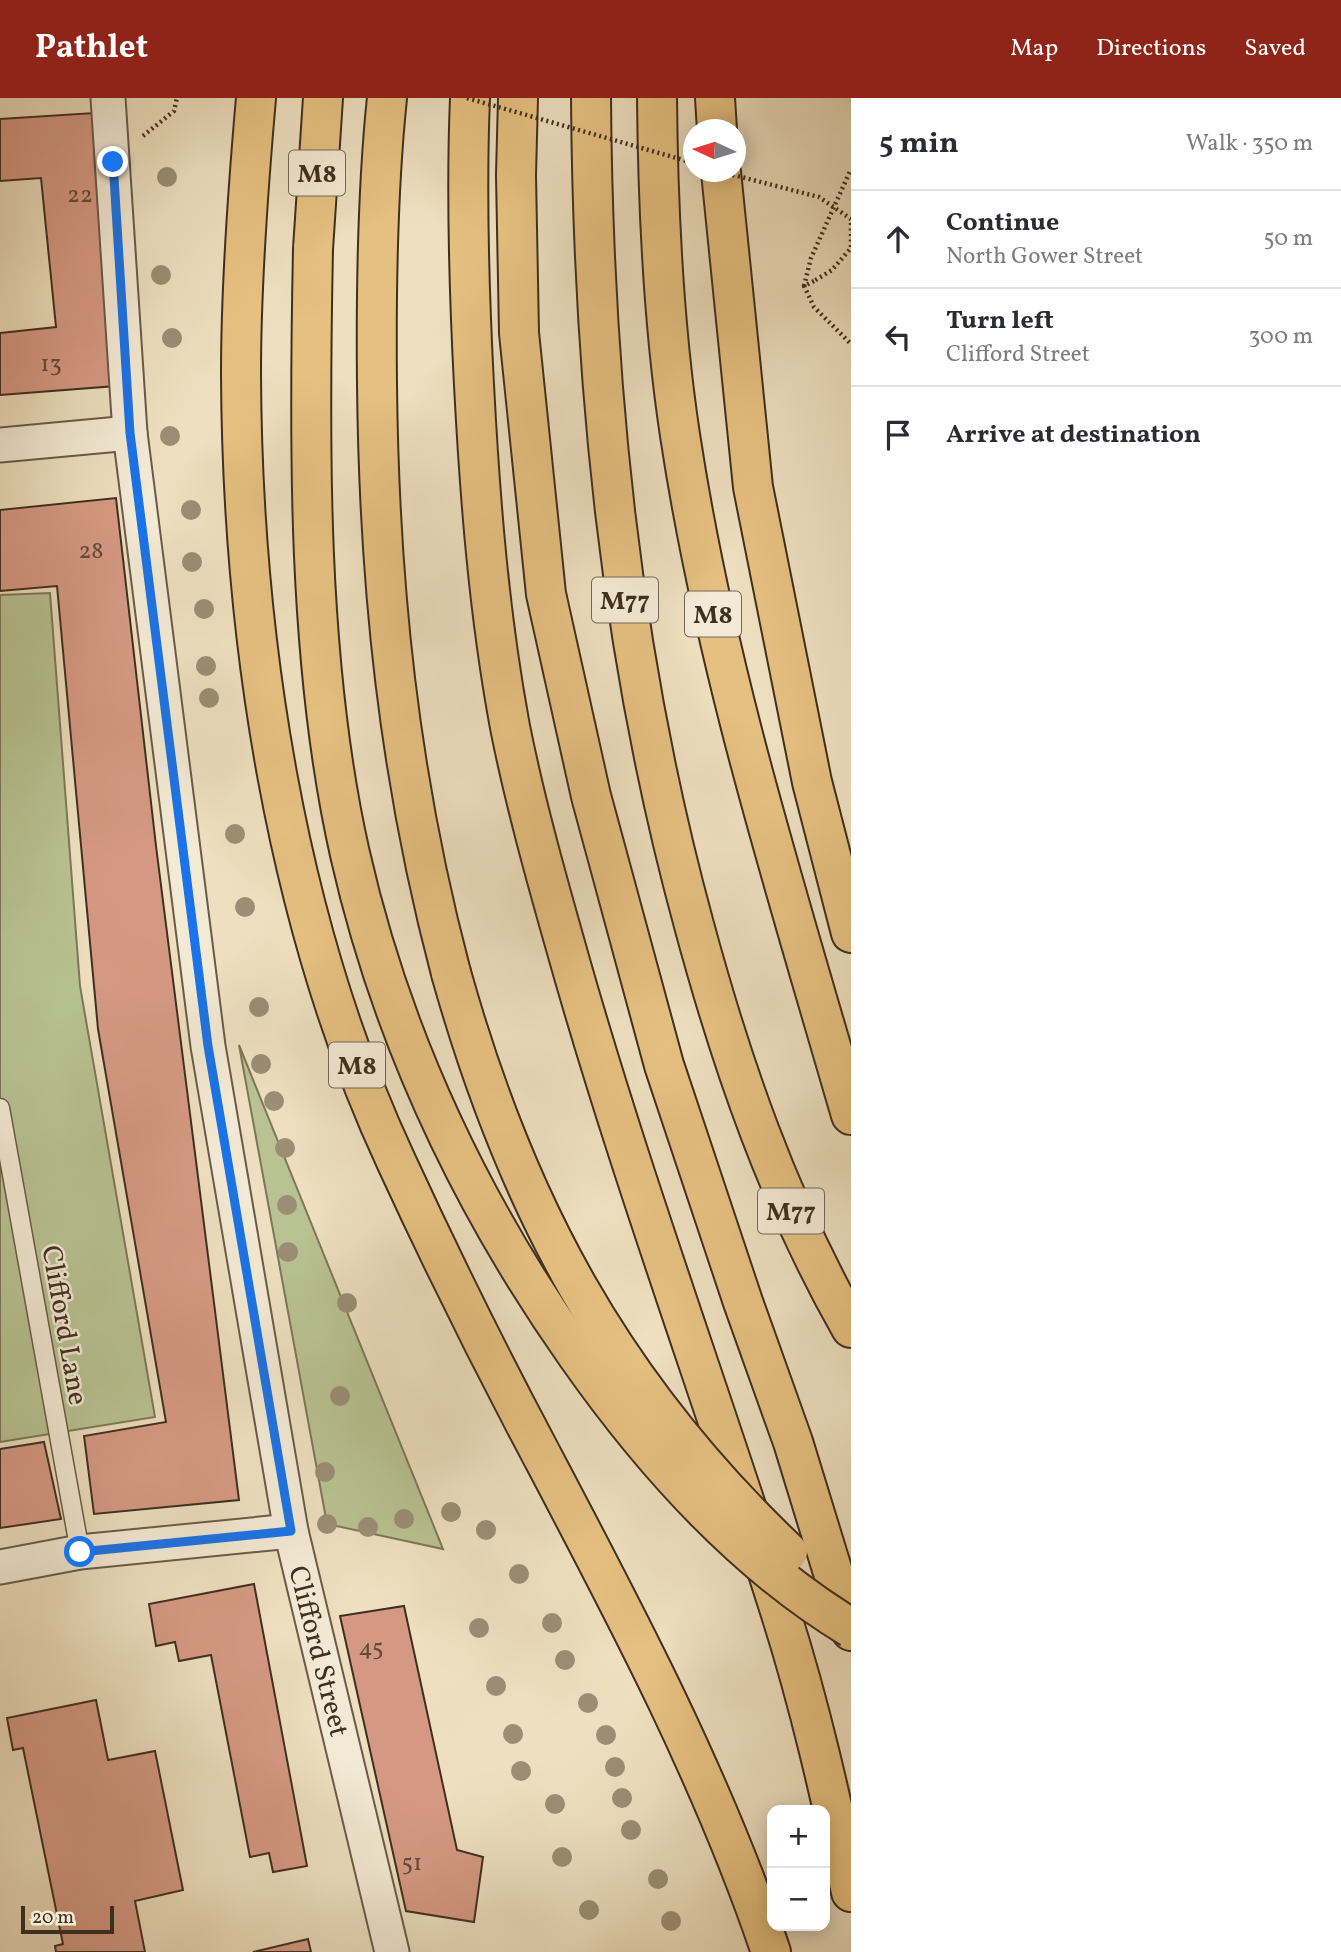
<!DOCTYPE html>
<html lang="en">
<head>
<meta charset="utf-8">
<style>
  body { margin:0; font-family:Vollkorn,serif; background:#f2f2f3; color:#2b2b33 }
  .controls { position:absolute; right:21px; bottom:21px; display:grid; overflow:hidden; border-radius:14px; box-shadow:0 4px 18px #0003 }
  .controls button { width:63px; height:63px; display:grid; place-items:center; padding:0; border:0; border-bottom:2px solid #e1e1e2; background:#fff; color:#2b2b33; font:35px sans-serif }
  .compass { position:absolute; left:683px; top:21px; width:63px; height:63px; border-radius:50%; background:#fff; box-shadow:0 4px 18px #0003; rotate:274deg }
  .scale { position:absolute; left:21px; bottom:18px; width:93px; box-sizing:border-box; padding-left:7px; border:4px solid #3f2f1f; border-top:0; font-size:19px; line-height:24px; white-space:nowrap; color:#3f2f1f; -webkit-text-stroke:5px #f3ead5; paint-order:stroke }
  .stop { position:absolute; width:21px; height:21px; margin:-16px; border:5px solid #1a73e8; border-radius:50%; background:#fff }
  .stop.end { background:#1a73e8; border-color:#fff; box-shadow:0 2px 7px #0008 }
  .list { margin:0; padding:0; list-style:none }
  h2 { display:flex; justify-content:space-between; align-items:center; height:91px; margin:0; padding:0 28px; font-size:30px }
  h2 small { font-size:23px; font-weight:400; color:#7c7c81 }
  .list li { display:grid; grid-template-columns:46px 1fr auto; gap:21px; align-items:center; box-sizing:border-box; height:98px; padding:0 28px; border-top:2px solid #e1e1e2 }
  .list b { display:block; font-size:26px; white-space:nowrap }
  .list p { margin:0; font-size:23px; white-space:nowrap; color:#7c7c81 }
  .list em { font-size:23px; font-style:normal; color:#7c7c81 }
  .icon { flex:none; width:38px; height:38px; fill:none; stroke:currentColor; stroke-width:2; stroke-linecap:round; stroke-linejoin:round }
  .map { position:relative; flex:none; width:851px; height:1854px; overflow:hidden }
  header { display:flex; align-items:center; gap:42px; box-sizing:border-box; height:98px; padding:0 35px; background:#8f2418; color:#fff }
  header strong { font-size:33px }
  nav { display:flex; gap:38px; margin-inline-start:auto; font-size:24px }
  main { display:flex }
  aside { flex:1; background:#fff }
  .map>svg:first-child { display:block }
  .green { fill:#b8c292; stroke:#7c7858; stroke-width:2 }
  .building { fill:#d59983; stroke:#3f2f1f; stroke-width:2 }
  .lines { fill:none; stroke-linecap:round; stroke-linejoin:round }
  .service-casing { stroke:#6a5b47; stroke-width:21 }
  .minor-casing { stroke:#6a5b47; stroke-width:37 }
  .motorway-casing { stroke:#3f2f1f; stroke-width:42 }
  .path { stroke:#3f2f1f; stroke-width:4.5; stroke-dasharray:2 3.5; stroke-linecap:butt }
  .service { stroke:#f3ead5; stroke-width:18 }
  .minor { stroke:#f3ead5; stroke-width:33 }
  .motorway { stroke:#e6c080; stroke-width:38 }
  .motorway-bridge-casing { stroke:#3f2f1f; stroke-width:42; stroke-linecap:butt }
  .path-bridge { stroke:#3f2f1f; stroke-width:4.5; stroke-dasharray:2 3.5; stroke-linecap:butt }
  .motorway-bridge { stroke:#e6c080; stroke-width:38 }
  .tree { fill:#9a8e74 }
  .route { stroke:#1a73e8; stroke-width:9 }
  .labels { text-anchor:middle; stroke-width:5; stroke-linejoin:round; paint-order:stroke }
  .number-label { font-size:24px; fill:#644a38 }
  .shield { fill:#f3ead5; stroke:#756756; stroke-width:2 }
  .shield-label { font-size:26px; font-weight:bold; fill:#3f2f1f }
  .street-label { font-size:28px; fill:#3f2f1f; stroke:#f3ead5 }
</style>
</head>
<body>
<header>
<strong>Pathlet</strong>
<nav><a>Map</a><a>Directions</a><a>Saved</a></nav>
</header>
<main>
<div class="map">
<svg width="851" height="1854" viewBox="0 0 851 1854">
  <rect width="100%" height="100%" fill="#eddfbf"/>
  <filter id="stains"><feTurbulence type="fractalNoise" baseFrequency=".00286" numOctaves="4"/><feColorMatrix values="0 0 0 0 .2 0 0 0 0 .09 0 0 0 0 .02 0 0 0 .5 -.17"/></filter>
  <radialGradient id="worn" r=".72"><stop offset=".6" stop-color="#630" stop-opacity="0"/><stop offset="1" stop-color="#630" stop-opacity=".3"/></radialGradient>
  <g class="green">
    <path d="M50,495l30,393 75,431 -155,25v-847z"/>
    <path d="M239,947l204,504 -116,-25z"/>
  </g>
  <g class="building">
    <path d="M94,15l22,273 -116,9v-62l56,-6 -15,-149 -41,3v-62z"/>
    <path d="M116,400l40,348 83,654 -145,14 -10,-78 82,-14 -68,-393 -41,-443 -57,5v-81z"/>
    <path d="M44,1344l17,77 -61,9v-79z"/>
    <path d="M254,1486l53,282 -34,6 -4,-19 -19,4 -39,-202 -32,6 -4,-19 -19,4 -7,-42z"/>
    <path d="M404,1508l53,244 26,7 -9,65 -68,-11 -66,-295z"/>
    <path d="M96,1602l12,60 47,-9 28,139 -48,11 10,51h-89l-1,-6 8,-2 -40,-196 -10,2 -6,-32z"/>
    <path d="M308,1841l3,13h-58z"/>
  </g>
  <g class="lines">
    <defs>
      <path id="service" d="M0,1010l80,444"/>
      <g id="minor">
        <path d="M108,0l22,335 78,613 83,485 101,421"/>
        <path d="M0,347l130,-12"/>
        <path d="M0,1469l80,-15 211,-21"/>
      </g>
      <g id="motorway">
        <path d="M256,0c-8,91 -15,184 -15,275 1,260 44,550 155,788 45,98 93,195 144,291 86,163 172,325 231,500"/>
        <path d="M387,0c-10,95 -11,191 -10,286 2,202 22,393 74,589"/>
        <path d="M470,0c-4,96 -1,191 4,287 6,115 15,229 36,342 15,75 36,150 57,224 63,224 144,441 214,663 29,91 50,185 70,278"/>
        <path d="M518,0l-2,77 3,158 27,261 45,202 73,269 79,237 50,140 58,189"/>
        <path d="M591,0c2,280 29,557 103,827 38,141 85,276 157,403"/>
        <path d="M657,0c1,113 6,225 23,337 35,232 106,455 171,680"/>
        <path d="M715,0l2,32"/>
        <path d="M721,74l32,315 59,295 39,151"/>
        <path d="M313,151l10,-151"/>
      </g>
    </defs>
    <use href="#service" class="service-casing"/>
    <use href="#minor" class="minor-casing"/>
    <use href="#motorway" class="motorway-casing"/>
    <g class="path">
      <path d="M143,38l31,-25 3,-13"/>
      <path d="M814,183l-10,5 10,21 37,37"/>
      <path d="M804,188l7,-28 40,-89"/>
    </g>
    <use href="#service" class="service"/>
    <use href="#minor" class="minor"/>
    <use href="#motorway" class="motorway"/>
    <defs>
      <g id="motorway-bridge">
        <path d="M313,151c-4,194 -6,415 37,605 41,181 120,349 227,501 73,104 163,206 274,273"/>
        <path d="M451,875c65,232 161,412 337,579"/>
      </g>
    </defs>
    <use href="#motorway-bridge" class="motorway-bridge-casing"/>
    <g class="path-bridge">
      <path d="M467,0l227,65"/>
      <path d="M722,74l97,25 32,22v29l-19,22 -18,11"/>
    </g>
    <use href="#motorway-bridge" class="motorway-bridge"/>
  </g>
  <g class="tree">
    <circle cx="167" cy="79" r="10"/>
    <circle cx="161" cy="177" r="10"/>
    <circle cx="172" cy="240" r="10"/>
    <circle cx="170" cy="338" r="10"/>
    <circle cx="191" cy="412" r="10"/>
    <circle cx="192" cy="464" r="10"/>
    <circle cx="204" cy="511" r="10"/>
    <circle cx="206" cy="568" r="10"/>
    <circle cx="209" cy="600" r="10"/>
    <circle cx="235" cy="736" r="10"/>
    <circle cx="245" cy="809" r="10"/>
    <circle cx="259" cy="909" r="10"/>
    <circle cx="261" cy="966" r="10"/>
    <circle cx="274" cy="1003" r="10"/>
    <circle cx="285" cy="1050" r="10"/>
    <circle cx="287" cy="1107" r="10"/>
    <circle cx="288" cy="1154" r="10"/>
    <circle cx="347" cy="1205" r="10"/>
    <circle cx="340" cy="1298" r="10"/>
    <circle cx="325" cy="1374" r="10"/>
    <circle cx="451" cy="1414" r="10"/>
    <circle cx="404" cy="1421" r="10"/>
    <circle cx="327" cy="1426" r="10"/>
    <circle cx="368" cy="1429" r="10"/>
    <circle cx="486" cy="1432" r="10"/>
    <circle cx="519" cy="1476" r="10"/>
    <circle cx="552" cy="1525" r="10"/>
    <circle cx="479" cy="1530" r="10"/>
    <circle cx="565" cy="1562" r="10"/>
    <circle cx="496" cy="1588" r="10"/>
    <circle cx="588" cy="1605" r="10"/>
    <circle cx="513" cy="1636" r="10"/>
    <circle cx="606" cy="1637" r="10"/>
    <circle cx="615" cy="1669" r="10"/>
    <circle cx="521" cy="1673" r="10"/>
    <circle cx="622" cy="1700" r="10"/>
    <circle cx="555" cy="1706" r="10"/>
    <circle cx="631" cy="1732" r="10"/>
    <circle cx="562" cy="1759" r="10"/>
    <circle cx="658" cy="1781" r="10"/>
    <circle cx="589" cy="1812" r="10"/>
    <circle cx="671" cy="1823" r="10"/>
  </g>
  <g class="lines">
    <path class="route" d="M80,1454l211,-21 -83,-485 -78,-613 -17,-271"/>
  </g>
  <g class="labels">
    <g class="number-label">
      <text x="80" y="104">22</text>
      <text x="51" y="273">13</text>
      <text x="91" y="460">28</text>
      <text x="371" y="1557">45</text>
      <text x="412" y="1772">51</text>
    </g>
    <g class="shield">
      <rect x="289" y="52.5" width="56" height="45" rx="5"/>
      <rect x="592" y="479.5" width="66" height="45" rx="5"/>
      <rect x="685" y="493.5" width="56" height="45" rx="5"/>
      <rect x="329" y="944.5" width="56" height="45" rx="5"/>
      <rect x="758" y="1090.5" width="66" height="45" rx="5"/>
    </g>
    <g class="shield-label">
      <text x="317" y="84">M8</text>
      <text x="625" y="511">M77</text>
      <text x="713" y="525">M8</text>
      <text x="357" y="976">M8</text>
      <text x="791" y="1122">M77</text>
    </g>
    <g class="street-label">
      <text transform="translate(66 1227) rotate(80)" y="10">Clifford Lane</text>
      <text transform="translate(320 1553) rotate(76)" y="10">Clifford Street</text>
    </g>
  </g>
  <rect width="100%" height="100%" filter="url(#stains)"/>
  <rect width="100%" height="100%" fill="url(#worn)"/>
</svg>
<div class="controls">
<button>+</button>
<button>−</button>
</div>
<svg class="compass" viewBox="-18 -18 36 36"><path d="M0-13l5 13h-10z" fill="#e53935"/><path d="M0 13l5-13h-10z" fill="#7c7c81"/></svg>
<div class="scale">20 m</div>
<div class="stop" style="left:80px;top:1454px"></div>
<div class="stop end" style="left:113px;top:64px"></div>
</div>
<aside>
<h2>5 min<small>Walk · 350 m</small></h2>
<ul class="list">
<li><svg class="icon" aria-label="ahead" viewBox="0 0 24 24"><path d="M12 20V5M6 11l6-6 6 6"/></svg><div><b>Continue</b><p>North Gower Street</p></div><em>50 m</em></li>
<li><svg class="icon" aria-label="left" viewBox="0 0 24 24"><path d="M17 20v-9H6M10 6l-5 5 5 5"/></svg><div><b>Turn left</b><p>Clifford Street</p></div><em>300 m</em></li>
<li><svg class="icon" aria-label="arrive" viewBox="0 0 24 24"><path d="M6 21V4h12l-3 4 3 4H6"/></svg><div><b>Arrive at destination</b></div></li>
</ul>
</aside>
</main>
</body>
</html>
